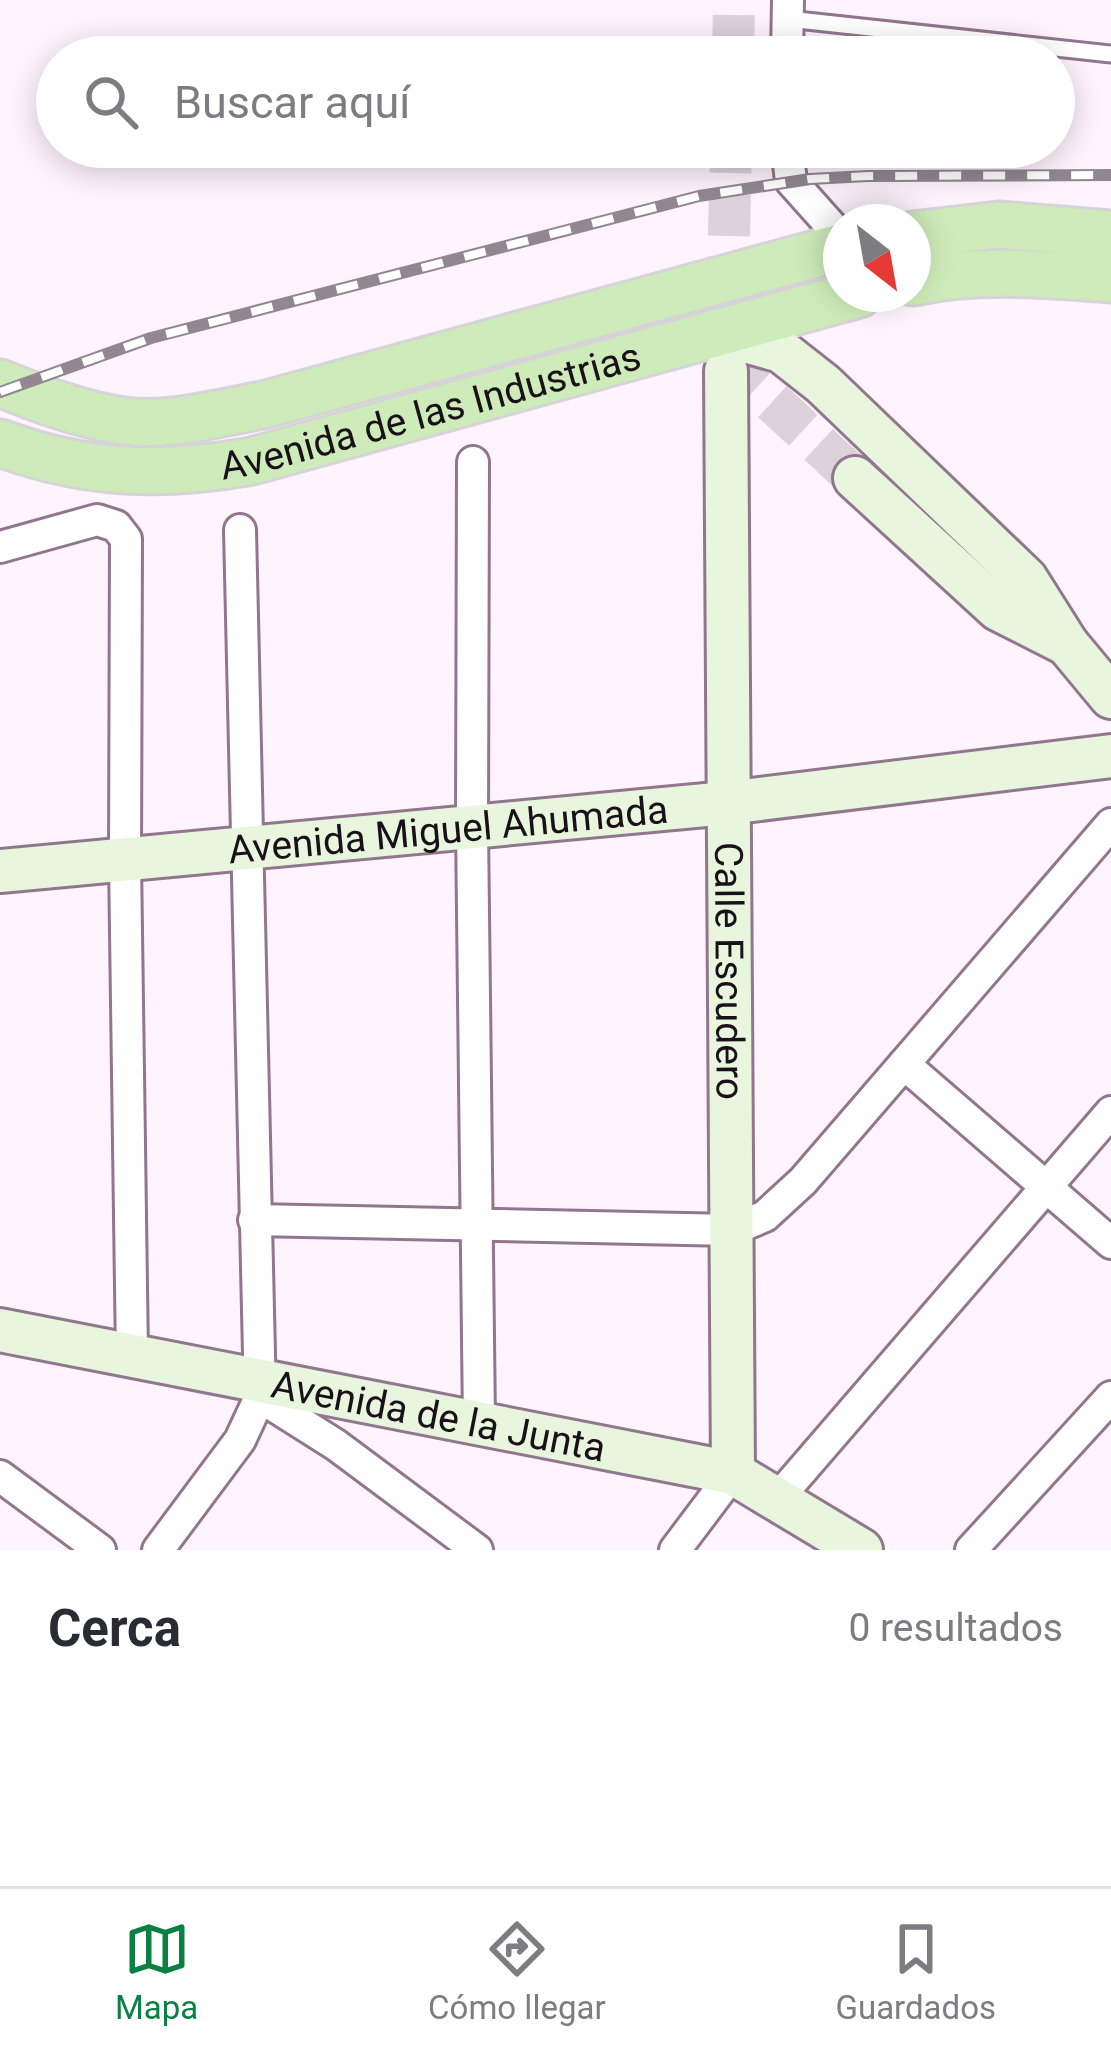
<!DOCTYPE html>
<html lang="es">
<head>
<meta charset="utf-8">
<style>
  body { margin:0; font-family:Roboto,sans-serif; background:#f2f2f3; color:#2b2b33 }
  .compass { position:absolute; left:823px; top:204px; width:108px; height:108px; border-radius:50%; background:#fff; box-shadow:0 6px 30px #0003; rotate:149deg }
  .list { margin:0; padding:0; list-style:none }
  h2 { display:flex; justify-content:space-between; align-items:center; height:156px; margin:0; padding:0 48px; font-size:51px }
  h2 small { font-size:39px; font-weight:400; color:#7c7c81 }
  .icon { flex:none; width:66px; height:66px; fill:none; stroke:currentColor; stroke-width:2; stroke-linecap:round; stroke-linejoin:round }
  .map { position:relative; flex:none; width:1111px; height:1550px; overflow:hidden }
  .search { position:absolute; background:#fff; box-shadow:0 6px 30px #0003; left:36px; right:36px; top:36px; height:132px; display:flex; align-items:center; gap:30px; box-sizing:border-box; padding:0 42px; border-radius:66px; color:#7c7c81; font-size:45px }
  .sheet { height:336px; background:#fff }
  nav { display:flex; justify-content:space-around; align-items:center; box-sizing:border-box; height:168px; border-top:3px solid #e1e1e2; background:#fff; font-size:33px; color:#7c7c81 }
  nav a { display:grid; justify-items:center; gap:6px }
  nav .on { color:#0b8043 }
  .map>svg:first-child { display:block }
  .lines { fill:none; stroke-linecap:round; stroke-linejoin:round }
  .secondary-tunnel { stroke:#ddd1db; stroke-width:42; stroke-dasharray:42 21; stroke-linecap:butt }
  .lane-casing { stroke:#91768e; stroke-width:21 }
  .street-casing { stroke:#91768e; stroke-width:36 }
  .secondary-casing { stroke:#91768e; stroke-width:48 }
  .primary-casing { stroke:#d6d4d6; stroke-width:51 }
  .lane { stroke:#fff; stroke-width:15 }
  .street { stroke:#fff; stroke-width:30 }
  .secondary { stroke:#e7f6dc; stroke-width:42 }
  .primary { stroke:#ceecb9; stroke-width:45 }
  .rail-casing { stroke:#928791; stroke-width:12 }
  .rail { stroke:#fff; stroke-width:8; stroke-dasharray:22; stroke-linecap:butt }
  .labels { text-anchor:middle; stroke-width:10; stroke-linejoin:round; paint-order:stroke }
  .street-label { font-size:39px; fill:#1a1019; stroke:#fff }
</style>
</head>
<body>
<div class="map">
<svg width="1111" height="1550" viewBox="0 0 1111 1550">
  <rect width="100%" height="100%" fill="#fff3fd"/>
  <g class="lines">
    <g class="secondary-tunnel">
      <path d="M733,57l1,-57"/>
      <path d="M726,359l129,119"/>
      <path d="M726,362l5,-215"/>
    </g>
    <defs>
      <path id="lane" d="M788,19l323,35"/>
      <g id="street">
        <path d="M787,57l1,-57"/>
        <path d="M787,147l4,34 50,56"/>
        <path d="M473,462l-1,366 7,595"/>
        <path d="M0,547l97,-27 19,6 10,13 -1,321 7,497"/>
        <path d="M904,1064l207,179"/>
        <path d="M254,1220l478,10 33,-14 38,-35 308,-357"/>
        <path d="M260,1397l76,48 141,105"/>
        <path d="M0,1476l100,74"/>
        <path d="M778,1498l333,-386"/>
        <path d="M158,1550l82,-110 20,-43 -20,-867"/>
        <path d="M675,1550l58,-77"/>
        <path d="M971,1550l140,-153"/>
      </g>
      <g id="secondary">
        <path d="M713,332l68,19 42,33 203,195 41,65 44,53"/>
        <path id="s1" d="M726,371l7,1102"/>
        <path d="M855,478l143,131 69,35"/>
        <path id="s2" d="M0,871l727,-68 384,-47"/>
        <path id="s3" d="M0,1330l733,143 128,77"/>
      </g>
      <g id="primary">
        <path d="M913,235l86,-10 112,9"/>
        <path d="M913,282c66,-14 131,-8 198,-3"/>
        <path d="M0,383c39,16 82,32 124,38 45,6 95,-8 139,-16l578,-158"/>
        <path id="s4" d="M0,443c87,32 162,34 252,18l607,-167"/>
      </g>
    </defs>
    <use href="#lane" class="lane-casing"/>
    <use href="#street" class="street-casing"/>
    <use href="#secondary" class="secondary-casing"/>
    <use href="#primary" class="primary-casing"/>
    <use href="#lane" class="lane"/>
    <use href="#street" class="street"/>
    <use href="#secondary" class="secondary"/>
    <use href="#primary" class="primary"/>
    <defs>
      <path id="rail" d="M0,392l151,-54 548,-142 111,-17 58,-3 243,-1"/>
    </defs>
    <use href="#rail" class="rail-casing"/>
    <use href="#rail" class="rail"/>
  </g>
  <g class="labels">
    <g class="street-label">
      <text dy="14" stroke="none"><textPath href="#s4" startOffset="441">Avenida de las Industrias</textPath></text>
      <text dy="14" stroke="none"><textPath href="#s2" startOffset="450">Avenida Miguel Ahumada</textPath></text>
      <text dy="14" stroke="none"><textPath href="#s1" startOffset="600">Calle Escudero</textPath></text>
      <text dy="14" stroke="none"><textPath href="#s3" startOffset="447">Avenida de la Junta</textPath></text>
    </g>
  </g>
</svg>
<svg class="compass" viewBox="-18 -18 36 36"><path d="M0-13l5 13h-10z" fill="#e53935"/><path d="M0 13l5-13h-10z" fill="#7c7c81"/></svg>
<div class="search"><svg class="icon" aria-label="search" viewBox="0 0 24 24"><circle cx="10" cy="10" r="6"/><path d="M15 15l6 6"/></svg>Buscar aquí</div>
</div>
<section class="sheet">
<h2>Cerca<small>0 resultados</small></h2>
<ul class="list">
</ul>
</section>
<nav>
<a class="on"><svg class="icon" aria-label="map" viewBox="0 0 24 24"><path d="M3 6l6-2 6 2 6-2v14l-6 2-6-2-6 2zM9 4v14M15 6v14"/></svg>Mapa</a>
<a><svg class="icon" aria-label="directions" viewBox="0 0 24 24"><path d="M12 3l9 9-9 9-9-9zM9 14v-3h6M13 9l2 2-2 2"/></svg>Cómo llegar</a>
<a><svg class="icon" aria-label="saved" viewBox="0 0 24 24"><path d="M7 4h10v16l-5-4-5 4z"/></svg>Guardados</a>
</nav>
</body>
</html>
